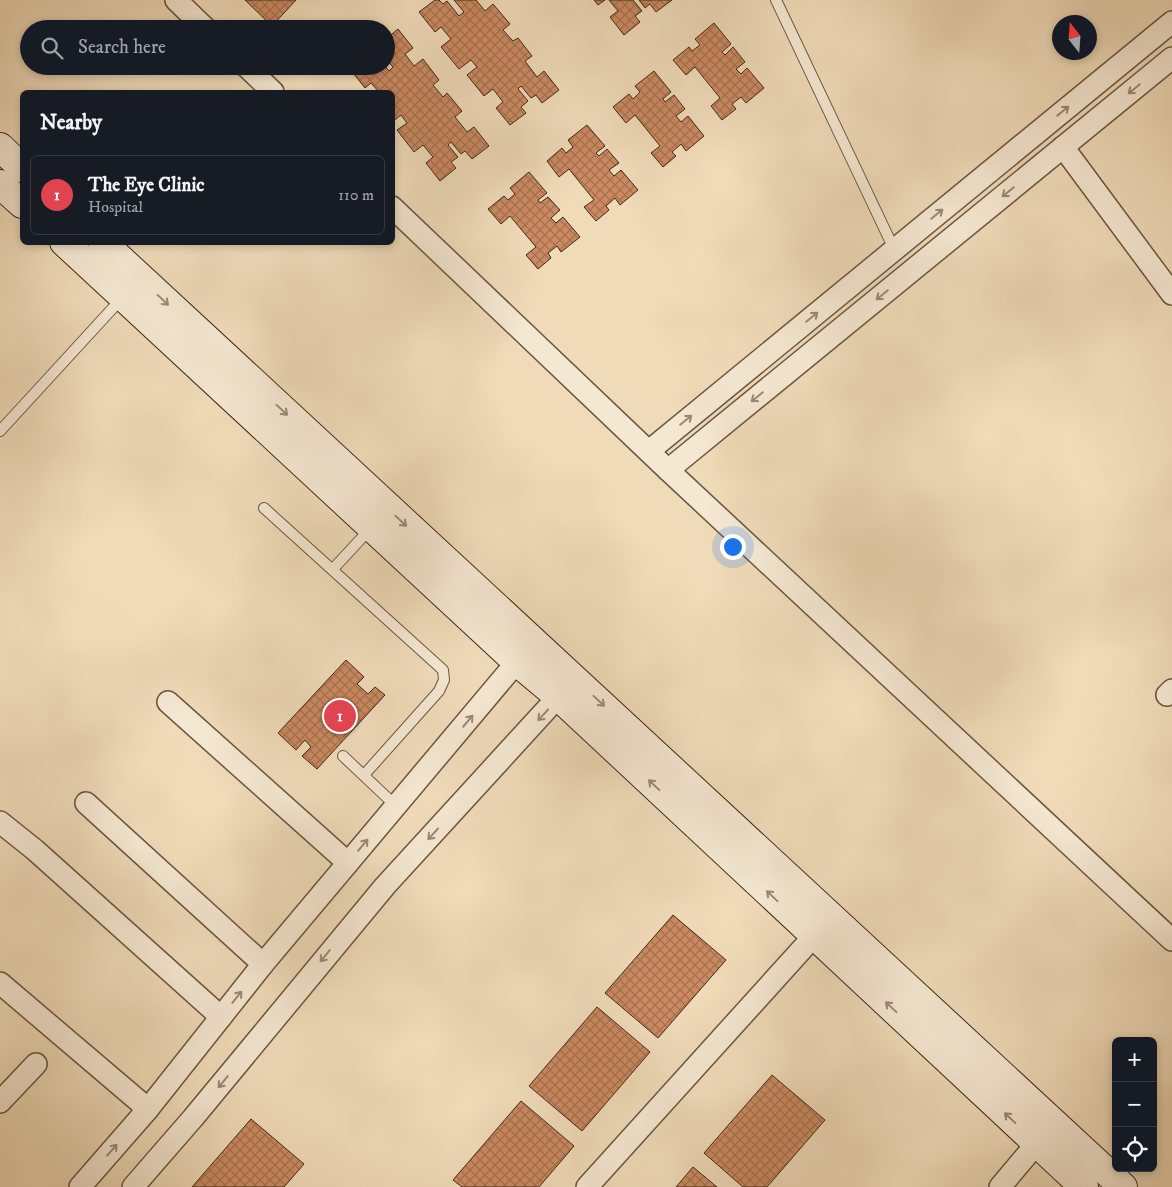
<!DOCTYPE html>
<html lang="en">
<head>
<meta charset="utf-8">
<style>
  body { margin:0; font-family:"IM FELL DW Pica",serif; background:#20242c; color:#f1f3f6 }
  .controls { position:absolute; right:15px; bottom:15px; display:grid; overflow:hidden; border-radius:8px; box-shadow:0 2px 8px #0003 }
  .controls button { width:45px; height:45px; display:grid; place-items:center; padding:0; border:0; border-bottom:1px solid #363941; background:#171b24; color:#f1f3f6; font:25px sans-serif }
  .compass { position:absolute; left:1052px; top:15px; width:45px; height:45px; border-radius:50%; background:#171b24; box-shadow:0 2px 8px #0003; rotate:343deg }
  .you { position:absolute; left:732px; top:546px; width:18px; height:18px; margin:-12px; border:4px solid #fff; border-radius:50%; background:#1a73e8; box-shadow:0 0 0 8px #1a73e833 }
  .badge { display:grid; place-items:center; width:32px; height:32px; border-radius:50%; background:#db2777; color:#fff; font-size:16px; font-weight:700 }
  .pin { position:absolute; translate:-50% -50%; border:2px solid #fff; box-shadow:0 1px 5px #0006 }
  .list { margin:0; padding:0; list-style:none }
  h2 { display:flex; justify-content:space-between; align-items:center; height:65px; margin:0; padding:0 20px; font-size:21px }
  h2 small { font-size:16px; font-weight:400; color:#9ea1a6 }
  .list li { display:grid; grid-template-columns:32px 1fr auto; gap:15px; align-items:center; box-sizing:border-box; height:80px; margin:0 10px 10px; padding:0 10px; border:1px solid #363941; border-radius:8px }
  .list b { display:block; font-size:19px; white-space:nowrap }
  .list p { margin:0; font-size:16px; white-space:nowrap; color:#9ea1a6 }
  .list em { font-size:16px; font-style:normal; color:#9ea1a6 }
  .icon { flex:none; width:28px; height:28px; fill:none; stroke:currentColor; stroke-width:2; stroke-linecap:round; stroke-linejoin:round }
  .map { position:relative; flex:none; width:1172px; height:1187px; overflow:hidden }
  .search { position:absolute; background:#171b24; box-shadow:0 2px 8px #0003; left:20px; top:20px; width:375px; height:55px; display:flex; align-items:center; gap:12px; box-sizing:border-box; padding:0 18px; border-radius:28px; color:#9ea1a6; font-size:19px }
  .panel { position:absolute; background:#171b24; box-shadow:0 2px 8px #0003; left:20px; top:90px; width:375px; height:155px; border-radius:8px }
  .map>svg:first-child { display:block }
  .building { fill:url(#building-cross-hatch); stroke:#402818 }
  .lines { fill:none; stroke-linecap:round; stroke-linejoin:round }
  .service-casing { stroke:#6c5540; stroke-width:12 }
  .minor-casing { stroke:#6c5540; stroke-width:24 }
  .secondary-casing { stroke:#402818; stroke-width:30 }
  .service { stroke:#f5e8d2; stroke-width:10 }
  .minor { stroke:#f5e8d2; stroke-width:21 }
  .secondary { stroke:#f5e8d2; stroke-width:28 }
  .oneway { stroke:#9a8875 }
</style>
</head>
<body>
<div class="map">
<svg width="1172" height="1187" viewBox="0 0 1172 1187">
  <defs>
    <pattern id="building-cross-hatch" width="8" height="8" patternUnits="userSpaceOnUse" patternTransform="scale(1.25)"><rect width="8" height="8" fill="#cc8a61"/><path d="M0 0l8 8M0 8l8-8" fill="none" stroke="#a7714f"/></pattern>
  </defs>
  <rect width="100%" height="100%" fill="#f0dbb9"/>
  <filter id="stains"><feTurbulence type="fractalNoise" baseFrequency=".004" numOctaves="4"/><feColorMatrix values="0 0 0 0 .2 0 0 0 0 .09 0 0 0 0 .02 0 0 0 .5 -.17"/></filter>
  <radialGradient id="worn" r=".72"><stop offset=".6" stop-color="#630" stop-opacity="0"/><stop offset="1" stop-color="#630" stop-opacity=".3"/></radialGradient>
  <g class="building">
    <path d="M245,0h51l-24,26z"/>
    <path d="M435,0h4l4,4 4,-3 12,15 5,-4 -10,-12h22l9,11 8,-7 17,20 -7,6 10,11 5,-3 14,18 -7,5 12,16 7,-6 15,19 -17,13 -6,-8 -5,3 -10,-12 -3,3 10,12 -7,6 5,6 -16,12 -14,-17 7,-6 -10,-13 -9,7 -17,-21 10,-8 -6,-7 -12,9 -18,-22 10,-8 -10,-12 -6,5 -16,-20z"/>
    <path d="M594,0h11l-7,5z"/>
    <path d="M609,0h24l9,11 -7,5 5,6 -16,13 -14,-18 8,-6z"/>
    <path d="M639,0h33l-16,12 -6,-8 -5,4z"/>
    <path d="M714,23l17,21 -9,8 3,3 8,-8 12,15 -9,7 5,5 6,-6 17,20 -18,15 -5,-6 -9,7 4,5 -14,11 -11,-14 9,-8 -25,-31 -9,8 -13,-15 16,-13 3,4 8,-6 -5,-6z"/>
    <path d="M398,29l15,19 -8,6 9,12 9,-7 16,21 -6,5 10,12 4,-4 15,18 -7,6 12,15 7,-5 15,19 -17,13 -7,-8 -4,3 -10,-12 -3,3 10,12 -7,5 5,6 -16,13 -14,-18 7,-6 -10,-12 -9,7 -17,-22 10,-7 -6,-8 -9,7v-30h-13l-8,-9 -6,5 -16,-20 2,-2h34l4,5 4,-4 -7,-8v-20z"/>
    <path d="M654,71l17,21 -8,7 2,3 9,-7 11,14 -9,7 5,6 7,-6 16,20 -18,15 -5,-7 -9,8 4,4 -13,11 -12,-14 9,-7 -25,-31 -9,8 -13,-16 16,-13 4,5 7,-7 -5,-6z"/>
    <path d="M587,125l18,21 -9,7 3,3 8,-7 12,14 -10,7 5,6 7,-6 17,20 -18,15 -5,-7 -9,8 3,4 -13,11 -12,-14 10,-7 -25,-31 -10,8 -12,-16 15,-13 4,5 7,-6 -5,-7z"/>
    <path d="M529,172l18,21 -9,7 2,3 8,-6 12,13 -9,8 5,5 7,-6 17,20 -19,15 -4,-6 -9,7 3,5 -13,11 -12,-14 10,-8 -26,-31 -9,8 -13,-15 16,-13 4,4 7,-6 -5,-6z"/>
    <path d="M346,660l18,17 -7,7 11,10 7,-7 10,8 -68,74 -15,-13 9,-9 -6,-7 -9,10 -18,-17z"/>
    <path d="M673,915l53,45 -68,78 -53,-45z"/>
    <path d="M597,1007l53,45 -68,79 -53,-45z"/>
    <path d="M772,1075l53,45 -58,67h-24l-39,-34z"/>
    <path d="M521,1101l53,45 -35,41h-77l-9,-7z"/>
    <path d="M251,1119l53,45 -20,23h-92z"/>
    <path d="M693,1167l24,20h-41z"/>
  </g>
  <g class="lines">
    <defs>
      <g id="service">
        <path d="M776,0l118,249"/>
        <path d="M0,431l123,-134"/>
        <path d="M264,508l179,162 1,10 -5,11 -75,84"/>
        <path d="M333,569l38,-41"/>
        <path d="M343,756l53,50"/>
      </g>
      <g id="minor">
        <path d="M176,0l30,29"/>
        <path d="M246,66l27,26"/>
        <path d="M1063,147l109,147"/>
        <path d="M392,207l276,263 504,470"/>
        <path d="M649,451l523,-429"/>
        <path d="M668,470l504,-412"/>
        <path d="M1167,695l5,-5"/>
        <path d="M168,702l180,161"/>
        <path d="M86,803l177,161"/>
        <path d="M0,822l35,28 186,167"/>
        <path d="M0,983l148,126"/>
        <path d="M0,1102l36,-38"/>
        <path d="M80,1187l68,-78 115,-145 263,-313"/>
        <path d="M133,1187l60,-69 192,-232 183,-200"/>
        <path d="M587,1187l227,-251"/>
        <path d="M1000,1187l37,-44"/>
      </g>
      <g id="secondary">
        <path d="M0,147l22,21"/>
        <path d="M0,184l22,20"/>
        <path d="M64,242l453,420 42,35 525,490"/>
        <path d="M102,242l1021,945"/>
      </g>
    </defs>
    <use href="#service" class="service-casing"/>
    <use href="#minor" class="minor-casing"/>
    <use href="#secondary" class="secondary-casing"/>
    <use href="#service" class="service"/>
    <use href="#minor" class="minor"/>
    <use href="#secondary" class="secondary"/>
  </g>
  <defs><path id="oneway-shaft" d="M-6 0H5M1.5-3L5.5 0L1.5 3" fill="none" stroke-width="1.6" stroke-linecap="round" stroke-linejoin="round" transform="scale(1.25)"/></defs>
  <g class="oneway">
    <use href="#oneway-shaft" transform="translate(1134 89) rotate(141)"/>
    <use href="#oneway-shaft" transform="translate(1063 111) rotate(-39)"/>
    <use href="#oneway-shaft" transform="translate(1008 192) rotate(141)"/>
    <use href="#oneway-shaft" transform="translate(937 214) rotate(-39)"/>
    <use href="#oneway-shaft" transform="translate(882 295) rotate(141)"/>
    <use href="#oneway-shaft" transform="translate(163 300) rotate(43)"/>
    <use href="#oneway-shaft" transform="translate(812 317) rotate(-39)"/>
    <use href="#oneway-shaft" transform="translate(757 397) rotate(141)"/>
    <use href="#oneway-shaft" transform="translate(282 410) rotate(43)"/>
    <use href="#oneway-shaft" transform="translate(686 420) rotate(-39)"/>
    <use href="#oneway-shaft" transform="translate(401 521) rotate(43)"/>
    <use href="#oneway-shaft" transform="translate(599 701) rotate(43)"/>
    <use href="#oneway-shaft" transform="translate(543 715) rotate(133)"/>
    <use href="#oneway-shaft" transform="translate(468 721) rotate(-50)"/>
    <use href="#oneway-shaft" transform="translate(654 785) rotate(-137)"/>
    <use href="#oneway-shaft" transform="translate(433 834) rotate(133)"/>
    <use href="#oneway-shaft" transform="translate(363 845) rotate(-50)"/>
    <use href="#oneway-shaft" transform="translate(772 896) rotate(-137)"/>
    <use href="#oneway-shaft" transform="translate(325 956) rotate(129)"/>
    <use href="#oneway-shaft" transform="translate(237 997) rotate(-51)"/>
    <use href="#oneway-shaft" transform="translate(891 1007) rotate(-137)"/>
    <use href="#oneway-shaft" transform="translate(223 1082) rotate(129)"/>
    <use href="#oneway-shaft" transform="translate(1010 1118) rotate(-137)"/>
    <use href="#oneway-shaft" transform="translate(112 1150) rotate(-49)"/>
  </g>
  <rect width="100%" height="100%" filter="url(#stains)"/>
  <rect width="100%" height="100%" fill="url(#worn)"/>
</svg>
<div class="controls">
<button>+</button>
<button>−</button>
<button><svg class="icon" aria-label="locate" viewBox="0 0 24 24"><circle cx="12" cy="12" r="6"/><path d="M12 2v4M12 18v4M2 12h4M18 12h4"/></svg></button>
</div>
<svg class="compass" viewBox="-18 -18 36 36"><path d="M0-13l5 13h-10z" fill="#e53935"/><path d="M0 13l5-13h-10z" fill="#9ea1a6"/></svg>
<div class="you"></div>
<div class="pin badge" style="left:340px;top:716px;background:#e0444e">1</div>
<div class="search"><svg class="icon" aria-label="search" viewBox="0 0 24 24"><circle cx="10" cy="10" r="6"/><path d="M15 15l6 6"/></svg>Search here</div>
<section class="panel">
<h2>Nearby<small></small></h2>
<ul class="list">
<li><span class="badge" style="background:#e0444e">1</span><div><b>The Eye Clinic</b><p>Hospital</p></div><em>110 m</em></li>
</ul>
</section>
</div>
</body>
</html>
